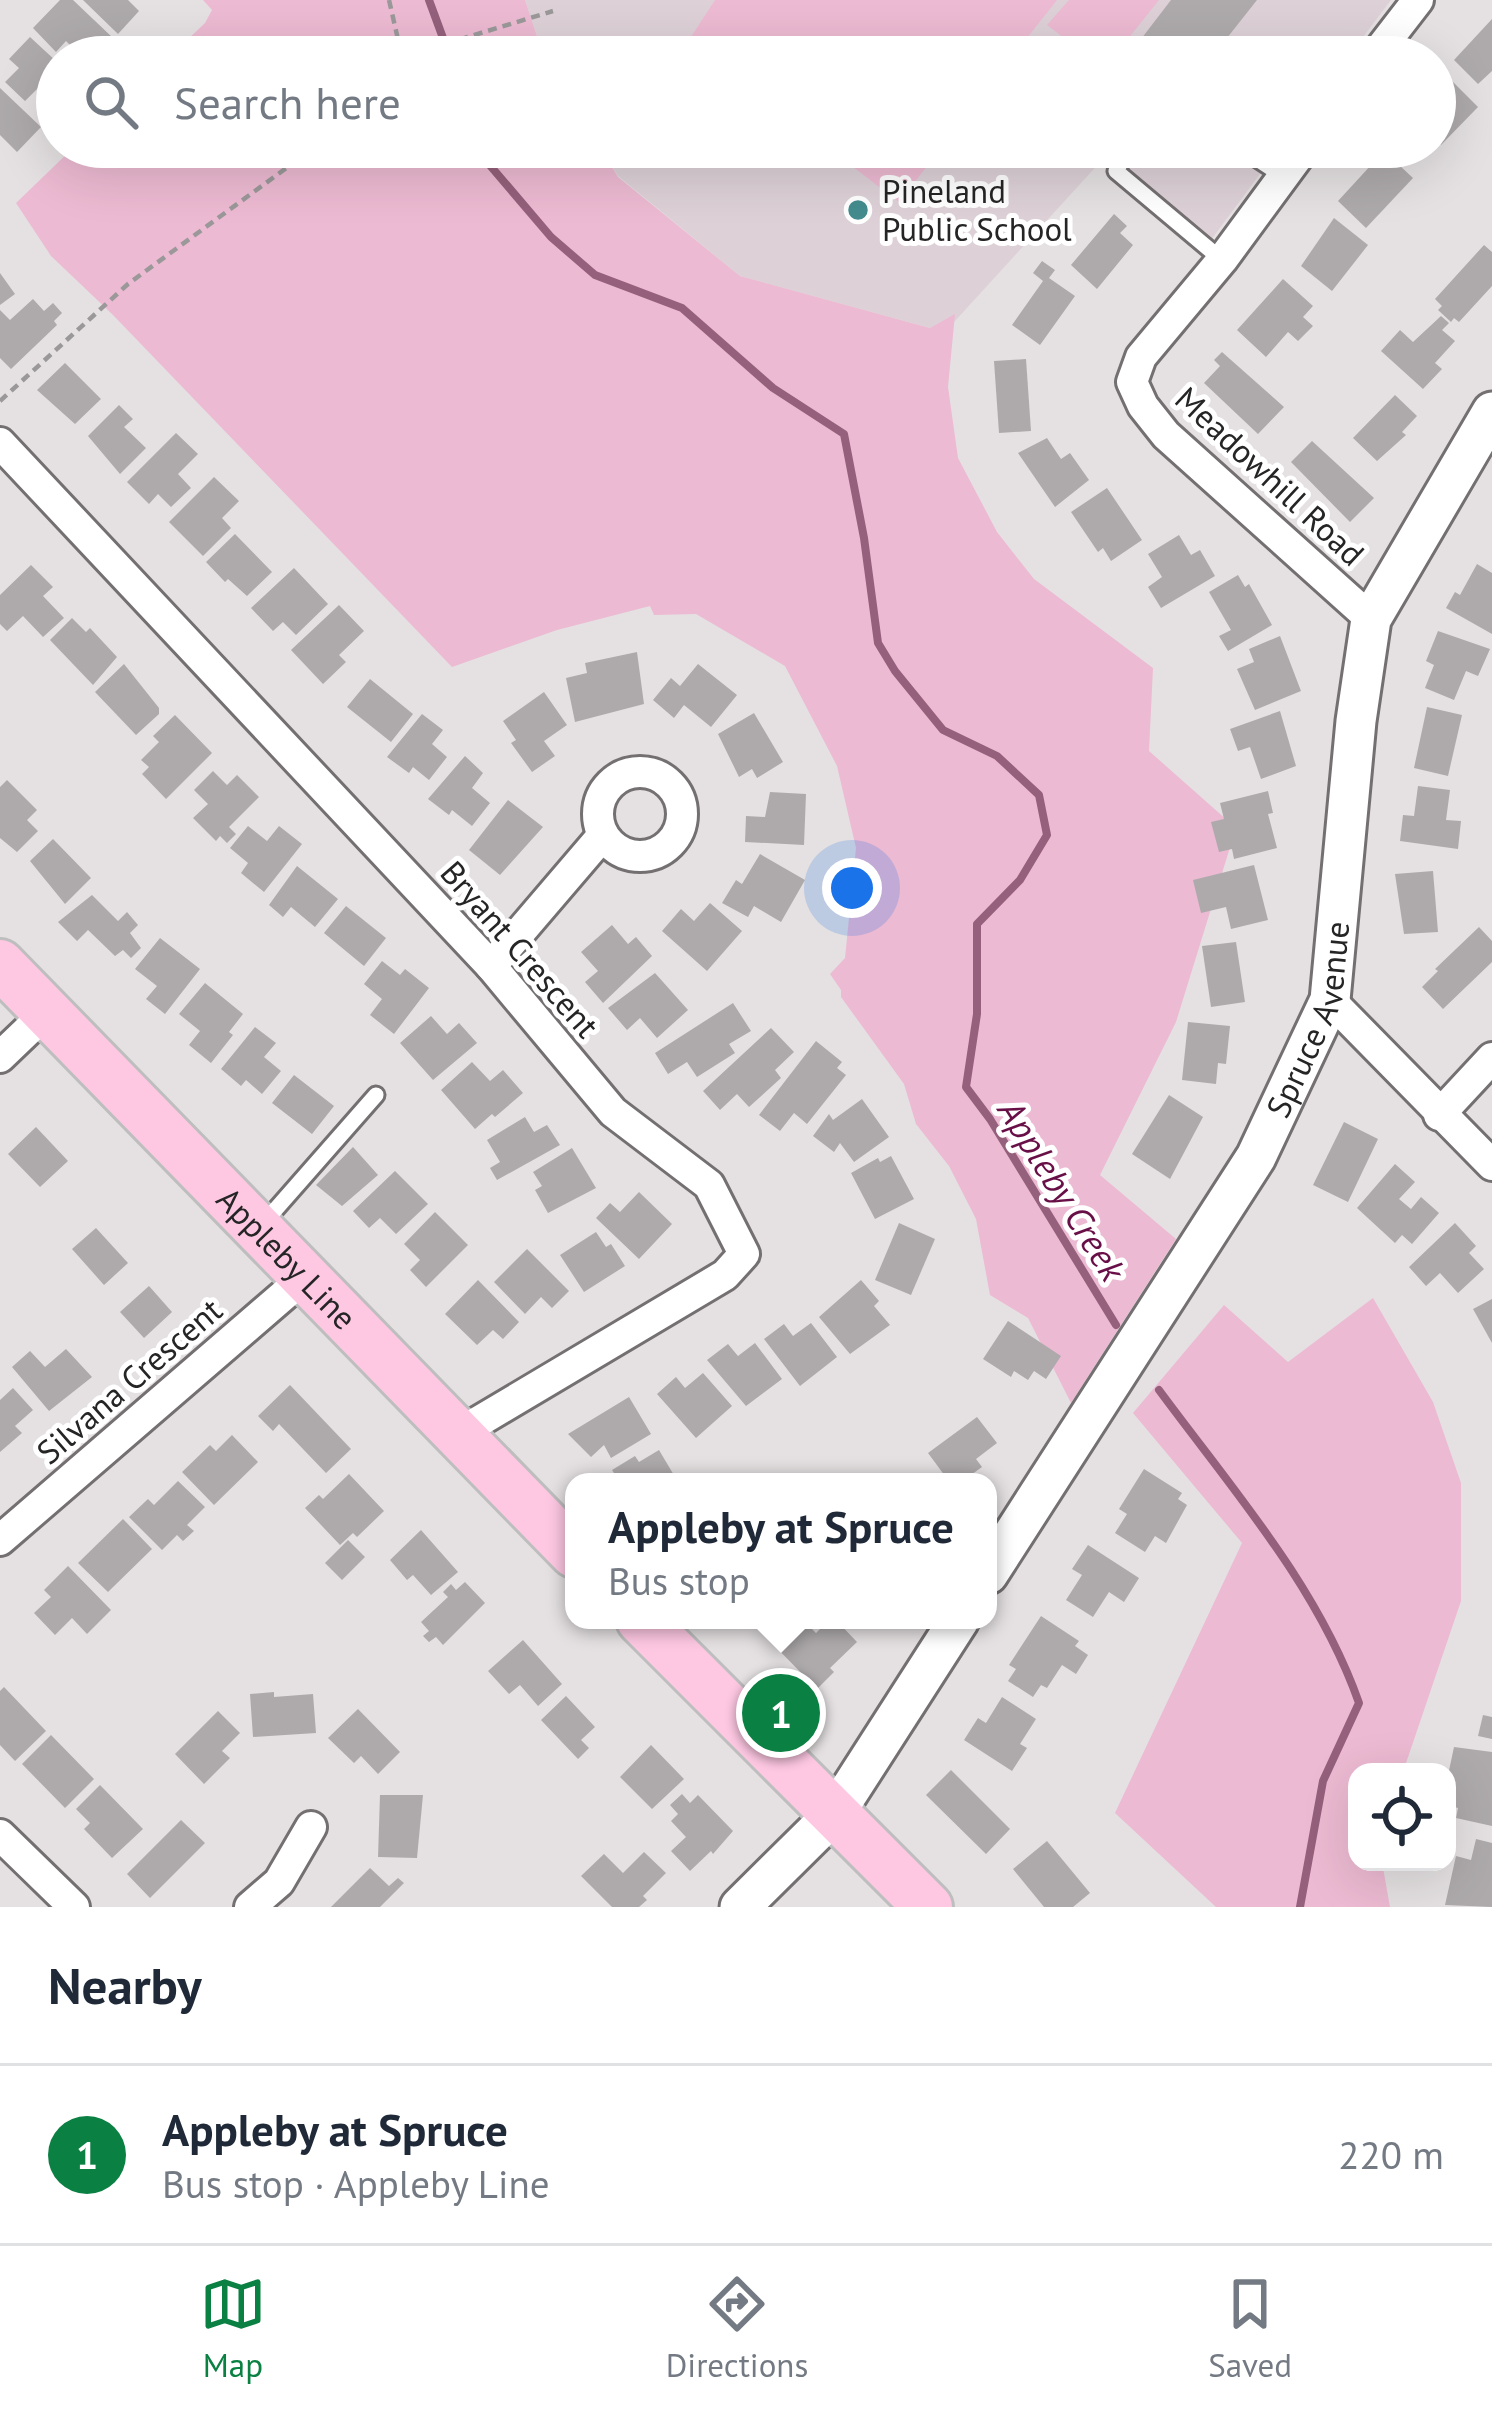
<!DOCTYPE html>
<html lang="en">
<head>
<meta charset="utf-8">
<style>
  body { margin:0; font-family:"PT Sans",sans-serif; background:#f6f6f7; color:#1f2937 }
  .controls { position:absolute; right:36px; bottom:36px; display:grid; overflow:hidden; border-radius:24px; box-shadow:0 12px 48px #0002 }
  .controls button { width:108px; height:108px; display:grid; place-items:center; padding:0; border:0; border-bottom:3px solid #e0e1e3; background:#fff; color:#1f2937; font:60px sans-serif }
  .you { position:absolute; left:852px; top:888px; width:42px; height:42px; margin:-30px; border:9px solid #fff; border-radius:50%; background:#1a73e8; box-shadow:0 0 0 18px #1a73e833 }
  .badge { display:grid; place-items:center; width:78px; height:78px; border-radius:50%; background:#0b8043; color:#fff; font-size:39px; font-weight:700 }
  .pin { position:absolute; translate:-50% -50%; border:6px solid #fff; box-shadow:0 3px 12px #0006 }
  .popup { position:absolute; left:565px; top:1473px; width:432px; height:156px; box-sizing:border-box; display:grid; place-content:center; border-radius:24px; background:#fff; filter:drop-shadow(0 3px 9px #0005); font-size:39px; white-space:nowrap; color:#747a83 }
  .popup b { font-size:45px; color:#1f2937 }
  .popup::after { content:''; position:absolute; left:50%; top:100%; margin-left:-24px; border:24px solid transparent; border-top-color:#fff }
  .list { margin:0; padding:0; list-style:none }
  h2 { display:flex; justify-content:space-between; align-items:center; height:156px; margin:0; padding:0 48px; font-size:51px }
  h2 small { font-size:39px; font-weight:400; color:#747a83 }
  .list li { display:grid; grid-template-columns:78px 1fr auto; gap:36px; align-items:center; box-sizing:border-box; height:180px; padding:0 48px; border-top:3px solid #e0e1e3 }
  .list b { display:block; font-size:45px; white-space:nowrap }
  .list p { margin:0; font-size:39px; white-space:nowrap; color:#747a83 }
  .list em { font-size:39px; font-style:normal; color:#747a83 }
  .icon { flex:none; width:66px; height:66px; fill:none; stroke:currentColor; stroke-width:2; stroke-linecap:round; stroke-linejoin:round }
  .map { position:relative; flex:none; width:1492px; height:1907px; overflow:hidden }
  .search { position:absolute; background:#fff; box-shadow:0 12px 48px #0002; left:36px; right:36px; top:36px; height:132px; display:flex; align-items:center; gap:30px; box-sizing:border-box; padding:0 42px; border-radius:66px; color:#747a83; font-size:45px }
  .sheet { height:336px; background:#fff }
  nav { display:flex; justify-content:space-around; align-items:center; box-sizing:border-box; height:168px; border-top:3px solid #e0e1e3; background:#fff; font-size:33px; color:#747a83 }
  nav a { display:grid; justify-items:center; gap:6px }
  nav .on { color:#0b8043 }
  .map>svg:first-child { display:block }
  .built { fill:#ddd1d7 }
  .green { fill:#ecbad2 }
  .lines { fill:none; stroke-linecap:round; stroke-linejoin:round }
  .stream { stroke:#94607b; stroke-width:8 }
  .building { fill:#aeaaac }
  .service-casing { stroke:#747072; stroke-width:21 }
  .minor-casing { stroke:#747072; stroke-width:36 }
  .tertiary-casing { stroke:#747072; stroke-width:45 }
  .primary-casing { stroke:#bebebe; stroke-width:54 }
  .path { stroke:#9b9899; stroke-width:4.5; stroke-dasharray:9 6; stroke-linecap:butt }
  .service { stroke:#fff; stroke-width:15 }
  .minor { stroke:#fff; stroke-width:30 }
  .tertiary { stroke:#fff; stroke-width:39 }
  .primary { stroke:#fec8e3; stroke-width:48 }
  .poi-dot { fill:#448c8f; stroke:#fff; stroke-width:4.5 }
  .labels { text-anchor:middle; stroke-width:10; stroke-linejoin:round; paint-order:stroke }
  .poi-label { font-size:33px; fill:#262526; stroke:#fff; text-anchor:start }
  .street-label { font-size:33px; fill:#262526; stroke:#fff }
  .water-label { font-size:36px; font-style:italic; fill:#680f47; stroke:#fff }
</style>
</head>
<body>
<div class="map">
<svg width="1492" height="1907" viewBox="0 0 1492 1907">
  <rect width="100%" height="100%" fill="#e5e1e2"/>
  <g class="built">
    <path d="M525,0h866l-43,57h-804z"/>
    <path d="M600,147h680l-72,97 -105,-85 -158,173 -205,-56 -122,-100z"/>
  </g>
  <g class="green">
    <path d="M203,0h322l19,57h-375l36,-34 7,-13z"/>
    <path d="M715,0h342l-45,57h-298l-27,-14z"/>
    <path d="M1069,0h90l-36,45 15,12h-78l-6,-5 10,-14 -17,-13z"/>
    <path d="M74,147h526l18,30 122,99 190,52 25,-14 -7,73 10,71 39,74 37,47 119,89 -4,83 87,77 -60,194 -76,153 76,64 -105,164 -43,-85 -38,-23 -14,-76 -27,-53 -33,-42 -12,-40 -63,-87v-7l-11,-16 15,-16 11,-110 -19,-82 -52,-100 -89,-52 -42,1 -4,-9 -93,24 -105,37 -339,-352 -62,-59 -35,-53z"/>
    <path d="M827,147h115l-43,55z"/>
    <path d="M1373,1298l60,104 28,81v118l-58,171h-46v90h25l8,45h-174l-101,-94 127,-270 -109,-130 91,-108 64,57z"/>
  </g>
  <g class="lines">
    <g class="stream">
      <path d="M429,0l21,57"/>
      <path d="M479,147l3,9 69,81 44,38 87,33 91,80 71,46 20,104 14,105 17,28 48,59 54,26 42,39 8,40 -27,45 -43,44v90l-11,73 24,32 126,206"/>
      <path d="M1159,1390c73,99 159,196 200,313l-36,78 -23,126"/>
    </g>
  </g>
  <g class="building">
    <path d="M60,0h13l40,38 -18,19h-13l-16,-16 -10,11 -23,-24z"/>
    <path d="M83,0h45l11,11 -21,23z"/>
    <path d="M1171,0h86l-45,57h-56l-18,-14z"/>
    <path d="M1492,19v52l-14,13 -24,-24z"/>
    <path d="M30,37l27,25v32l-6,6 -13,-12 -13,13 -20,-19 14,-14 -10,-9z"/>
    <path d="M1444,73l34,34 -37,38 -6,-7v-56z"/>
    <path d="M0,88l41,39 -24,25 -17,-17z"/>
    <path d="M1384,151l29,27 -47,50 -28,-27z"/>
    <path d="M1114,214l13,12 -7,7 13,12 -36,44 -26,-24z"/>
    <path d="M1334,218l34,27 -36,46 -31,-25z"/>
    <path d="M1484,245l8,7v34l-33,36 -5,-4 -3,4 -13,-12 4,-4 -7,-7z"/>
    <path d="M1042,261l13,9 -6,8 26,18 -35,49 -28,-20 31,-44 -10,-8z"/>
    <path d="M0,273l15,21 -15,11z"/>
    <path d="M1283,279l30,27 -10,11 10,9 -15,15 -10,-9 -22,25 -29,-27z"/>
    <path d="M33,299l11,12 9,-8 9,10 -8,8 3,4 -46,44 -11,-11v-48l10,10z"/>
    <path d="M1441,316l8,7 -7,7 13,11 -20,22 7,6 -19,20 -42,-38 19,-21 13,12z"/>
    <path d="M1222,352l62,55 -26,27 -54,-51 16,-17 -6,-6z"/>
    <path d="M1026,359l5,72 -32,2 -5,-72z"/>
    <path d="M65,363l36,36 -26,25 -38,-34z"/>
    <path d="M1395,395l22,21 -15,16 4,3 -29,26 -24,-23z"/>
    <path d="M119,405l14,14 -9,8 22,21 -26,26 -32,-38z"/>
    <path d="M176,433l22,21 -20,20 13,14 -20,19 -13,-13 -9,10 -22,-22z"/>
    <path d="M1047,438l14,21 9,-6 19,27 -34,27 -37,-54z"/>
    <path d="M1312,441l62,57 -24,24 -59,-60z"/>
    <path d="M214,477l25,24 -17,17 9,10 -28,28 -34,-34z"/>
    <path d="M1107,488l35,52 -31,21 -8,-13 -5,4 -27,-40z"/>
    <path d="M235,534l37,38 -25,24 -19,-17 -3,3 -19,-20z"/>
    <path d="M1179,535l12,20 9,-5 15,26 -54,32 -13,-21 14,-10 -14,-23z"/>
    <path d="M1477,564l15,9v61l-46,-26 9,-16 5,3z"/>
    <path d="M31,565l22,22 -10,9 21,22 -21,19 -20,-21 -16,15 -7,-7v-29z"/>
    <path d="M294,568l34,36 -32,31 -13,-13 -10,9 -22,-23z"/>
    <path d="M1238,575l7,12 4,-3 23,41 -44,26 -9,-15 12,-6 -22,-38z"/>
    <path d="M339,605l25,26 -25,24 7,7 -23,22 -32,-34z"/>
    <path d="M72,618l14,14 4,-4 27,29 -24,28 -43,-45z"/>
    <path d="M1438,631l52,18 -12,27 -12,-5 -12,29 -29,-12 9,-23 -8,-4z"/>
    <path d="M1280,636l21,55 -46,19 -18,-41 17,-7 -5,-13z"/>
    <path d="M637,652l7,52 -69,18 -9,-44 21,-5 -2,-10z"/>
    <path d="M124,664l35,44v6l-23,21 -41,-43z"/>
    <path d="M698,664l39,31 -26,32 -27,-22 -10,13 -21,-18 18,-22 9,8z"/>
    <path d="M370,679l43,35 -22,28 -44,-35z"/>
    <path d="M544,692l23,33 -23,16 11,15 -23,16 -21,-29 5,-3 -13,-19z"/>
    <path d="M1427,707l35,8 -14,61 -34,-8z"/>
    <path d="M1280,711l16,55 -35,13 -11,-32 -12,4 -8,-22z"/>
    <path d="M754,713l29,49 -26,16 -5,-9 -13,8 -21,-43z"/>
    <path d="M422,714l21,16 -11,14 15,13 -18,23 -16,-13 -4,6 -22,-16z"/>
    <path d="M175,715l37,38 -46,46 -24,-25 7,-7 -8,-7 18,-18 -6,-6z"/>
    <path d="M465,756l18,17 -11,15 18,15 -18,23 -20,-16 -3,5 -21,-16z"/>
    <path d="M213,771l14,14 10,-10 22,22 -30,30 7,7 -9,9 -7,-7 -4,5 -23,-23 15,-14 -14,-14z"/>
    <path d="M7,780l30,30 -10,10 11,11 -21,21 -17,-14v-51z"/>
    <path d="M1418,786l32,4 -4,30 15,1 -3,28 -58,-8 3,-26 11,1z"/>
    <path d="M1268,791l5,22 -5,1 9,34 -43,11 -2,-10 -13,3 -8,-30 13,-3 -4,-16z"/>
    <path d="M770,792l36,2 -2,51 -59,-3 1,-26 19,1z"/>
    <path d="M508,800l35,27 -43,48 -31,-25z"/>
    <path d="M248,826l19,15 12,-15 23,18 -38,48 -23,-19 7,-10 -18,-15z"/>
    <path d="M53,839l38,39 -26,26 -35,-43z"/>
    <path d="M760,854l45,26 -24,42 -27,-16 -6,11 -26,-14 14,-23 6,4z"/>
    <path d="M1254,865l14,55 -37,9 -5,-22 -25,6 -8,-33z"/>
    <path d="M297,866l41,33 -23,28 -24,-20 -8,10 -14,-12z"/>
    <path d="M1433,871l5,61 -34,2 -9,-60z"/>
    <path d="M92,895l26,26 9,-9 11,13 -8,8 11,15 -10,10 -8,-8 -8,6 -27,-26 -11,11 -19,-19z"/>
    <path d="M710,903l32,28 -35,40 -45,-40 19,-22 13,12z"/>
    <path d="M346,906l40,32 -22,28 -40,-33z"/>
    <path d="M612,925l16,19 8,-7 16,19 -49,47 -18,-21 13,-11 -17,-19z"/>
    <path d="M1479,927l13,14v21l-49,47 -21,-22 16,-16 -3,-2z"/>
    <path d="M160,938l40,31 -35,45 -19,-15 11,-13 -22,-17z"/>
    <path d="M1236,942l9,60 -34,5 -9,-61z"/>
    <path d="M382,961l18,14 5,-6 24,19 -35,46 -24,-19 12,-16 -18,-15z"/>
    <path d="M655,973l33,37 -31,28 -17,-20 -13,12 -19,-22z"/>
    <path d="M205,983l38,31 -14,18 4,3 -22,28 -22,-18 11,-14 -21,-17z"/>
    <path d="M733,1003l18,28 -22,13 6,9 -38,24 -10,-15 -19,12 -13,-21z"/>
    <path d="M431,1016l16,18 12,-11 18,20 -44,37 -33,-37z"/>
    <path d="M1188,1022l42,4 -4,38 -8,-1 -2,21 -34,-4z"/>
    <path d="M255,1027l21,16 -12,14 17,14 -19,23 -16,-14 -5,6 -20,-17z"/>
    <path d="M771,1028l23,24 -19,18 6,8 -32,29 -12,-13 -17,16 -17,-19z"/>
    <path d="M816,1041l26,21 -5,6 9,7 -39,49 -13,-11 -14,18 -21,-16z"/>
    <path d="M472,1062l18,19 13,-11 20,23 -28,24 -3,-3 -17,15 -34,-39z"/>
    <path d="M294,1075l40,31 -22,28 -40,-31z"/>
    <path d="M1169,1095l34,22 -33,62 -38,-25z"/>
    <path d="M862,1099l27,38 -35,25 -14,-19 -6,9 -21,-16 16,-22 4,6z"/>
    <path d="M525,1117l9,15 13,-7 13,20 -63,35 -7,-12 10,-6 -13,-22z"/>
    <path d="M1344,1122l34,17 -30,63 -35,-17z"/>
    <path d="M36,1127l32,34 -28,26 -32,-33z"/>
    <path d="M353,1147l25,28 -36,31 -26,-21z"/>
    <path d="M572,1148l24,40 -48,25 -13,-23 7,-4 -9,-14z"/>
    <path d="M891,1156l23,43 -39,20 -24,-46 27,-15 2,4z"/>
    <path d="M1395,1164l20,18 -16,17 12,10 10,-12 18,16 -27,31 -10,-9 -7,8 -38,-35z"/>
    <path d="M395,1171l33,33 -32,30 -16,-16 -11,10 -16,-17z"/>
    <path d="M639,1192l33,32 -33,35 -43,-41 14,-15 10,9z"/>
    <path d="M435,1212l33,33 -42,42 -16,-17 10,-10 -16,-16z"/>
    <path d="M899,1223l36,16 -24,56 -36,-15z"/>
    <path d="M1455,1223l21,23 -7,7 15,16 -26,24 -18,-20 -14,13 -17,-19z"/>
    <path d="M96,1228l32,35 -24,22 -32,-36z"/>
    <path d="M596,1232l10,15 5,-3 14,22 -41,26 -24,-37z"/>
    <path d="M527,1249l42,42 -17,17 -11,-11 -16,17 -31,-32z"/>
    <path d="M478,1280l41,42 -16,17 -10,-9 -16,15 -32,-31z"/>
    <path d="M861,1280l18,21 -5,5 16,19 -40,29 -31,-37z"/>
    <path d="M149,1286l23,26 -28,26 -24,-26z"/>
    <path d="M1492,1299v44l-19,-34z"/>
    <path d="M1008,1321l53,35 -15,23 -12,-8 -6,9 -14,-9 -3,6 -28,-18z"/>
    <path d="M811,1323l26,34 -37,29 -36,-47 20,-15 9,12z"/>
    <path d="M755,1343l27,36 -36,27 -39,-46 21,-16 10,12z"/>
    <path d="M66,1349l26,28 -43,34 -37,-44 18,-16 15,16z"/>
    <path d="M703,1373l29,33 -36,32 -39,-44 19,-17 9,11z"/>
    <path d="M290,1385l61,64 -25,24 -47,-49 -6,7 -15,-15z"/>
    <path d="M13,1388l20,22 -18,16 7,7 -22,19v-52z"/>
    <path d="M629,1397l22,37 -40,24 -7,-13 -13,12 -23,-23z"/>
    <path d="M977,1417l20,26 -21,16 6,8 -21,15 -13,-2 -20,-27z"/>
    <path d="M232,1435l26,27 -44,43 -32,-33 28,-27 6,6z"/>
    <path d="M659,1450l19,32h-58l-8,-12 23,-14 4,6z"/>
    <path d="M1144,1469l38,24 -4,6 9,6 -21,38 -11,-7 -10,16 -30,-19 12,-19 -8,-5z"/>
    <path d="M349,1474l35,37 -27,26 -4,-4 -13,12 -35,-37 14,-13 4,4z"/>
    <path d="M178,1481l27,26 -18,18 7,6 -11,10 -6,-6 -15,15 -33,-33 19,-18 6,6z"/>
    <path d="M123,1519l29,30 -44,43 -30,-29z"/>
    <path d="M421,1530l37,42 -27,23 -18,-20 -6,5 -17,-20z"/>
    <path d="M348,1540l17,17 -23,23 -17,-17z"/>
    <path d="M1088,1545l51,33 -15,24 -15,-10 -16,25 -27,-17 16,-25 -10,-6z"/>
    <path d="M68,1566l43,44 -24,24 -15,-16 -17,17 -21,-22 17,-16 -7,-7z"/>
    <path d="M465,1582l20,21 -42,42 -7,-8 -7,5 -6,-6 6,-5 -8,-9 27,-25 -5,-5 8,-8 5,6z"/>
    <path d="M1041,1616l38,25 -4,5 13,9 -12,19 -14,-9 -15,23 -6,-3 -8,12 -25,-16 8,-12 -7,-4z"/>
    <path d="M777,1620h17l7,7 5,-4 10,10 13,-13h7l21,22 -27,26 4,4 -17,17 -54,-55z"/>
    <path d="M523,1640l39,44 -24,22 -18,-21 -11,9 -21,-23z"/>
    <path d="M4,1687l42,44 -31,30 -15,-16v-54z"/>
    <path d="M274,1692v5l39,-3 3,39 -63,4 -3,-43z"/>
    <path d="M566,1696l29,31 -14,13 8,8 -11,11 -37,-39z"/>
    <path d="M1002,1697l34,22 -16,25 7,4 -15,23 -48,-31 14,-22 8,5z"/>
    <path d="M358,1709l42,43 -22,22 -17,-18 -7,7 -26,-25z"/>
    <path d="M218,1711l22,22 -18,18 8,7 -26,26 -29,-30z"/>
    <path d="M1483,1715l9,2v22l-14,-3z"/>
    <path d="M51,1735l43,44 -29,29 -43,-44z"/>
    <path d="M651,1745l33,34 -32,30 -32,-32z"/>
    <path d="M1454,1747l38,5v74l-36,-8 2,-10 -11,-3v-25z"/>
    <path d="M951,1770l59,59 -24,25 -60,-59z"/>
    <path d="M100,1785l43,44 -31,29 -28,-29 6,-6 -14,-14z"/>
    <path d="M682,1794l8,9 8,-8 35,36 -20,23 -2,-3 -21,20 -19,-20 15,-14 -15,-16 7,-7 -8,-9z"/>
    <path d="M380,1795h43l-6,63 -39,-1z"/>
    <path d="M181,1820l24,23 -55,55 -23,-24z"/>
    <path d="M1476,1839l16,4v64l-47,-2 11,-49 15,4z"/>
    <path d="M1047,1841l43,52 -17,14h-29l-31,-38z"/>
    <path d="M644,1852l22,21 -23,23 4,4 -8,7h-27l-31,-31 23,-22 19,19z"/>
    <path d="M370,1868l19,18 9,-8 6,5 -24,24h-49z"/>
  </g>
  <g class="lines">
    <defs>
      <g id="service">
        <path d="M1130,147l-14,24 106,89"/>
        <path d="M1239,147l44,29"/>
        <path d="M261,1226l115,-131"/>
      </g>
      <g id="minor">
        <path d="M1374,57l44,-57"/>
        <path d="M1305,147l-83,113 -81,97 -9,25 11,24 23,29 205,184"/>
        <path d="M0,443l491,523 122,146 96,73 35,69 -19,21 -269,160"/>
        <circle cx="640" cy="814" r="42"/>
        <path d="M491,966l112,-131"/>
        <path d="M1330,1000l162,165"/>
        <path d="M0,1057l47,-45"/>
        <path d="M1439,1115l53,-57"/>
        <path d="M0,1540l306,-264"/>
        <path d="M0,1835l74,72"/>
        <path d="M250,1907l29,-25 32,-55"/>
      </g>
      <g id="tertiary">
        <path id="s1" d="M988,1574l268,-417 74,-157 26,-279 15,-102 121,-207"/>
        <path d="M740,1907l95,-94 124,-193"/>
      </g>
      <g id="primary">
        <path id="s2" d="M0,964l574,589"/>
        <path d="M641,1620l287,287"/>
      </g>
    </defs>
    <use href="#service" class="service-casing"/>
    <use href="#minor" class="minor-casing"/>
    <use href="#tertiary" class="tertiary-casing"/>
    <use href="#primary" class="primary-casing"/>
    <g class="path">
      <path d="M389,0l13,57"/>
      <path d="M402,57l151,-46"/>
      <path d="M0,401l128,-117 187,-137"/>
    </g>
    <use href="#service" class="service"/>
    <use href="#minor" class="minor"/>
    <use href="#tertiary" class="tertiary"/>
    <use href="#primary" class="primary"/>
  </g>
  <circle class="poi-dot" cx="858" cy="210" r="12"/>
  <g class="labels">
    <g class="poi-label">
      <text x="882" y="203">Pineland<tspan x="882" dy="38">Public School</tspan></text>
    </g>
    <g class="street-label">
      <text transform="translate(1270 476) rotate(43)" y="12">Meadowhill Road</text>
      <text transform="translate(520 949) rotate(49)" y="12">Bryant Crescent</text>
      <text dy="12" stroke="none"><textPath href="#s1" startOffset="645">Spruce Avenue</textPath></text>
      <text dy="12" stroke="none"><textPath href="#s2" startOffset="411">Appleby Line</textPath></text>
      <text transform="translate(129 1381) rotate(-41)" y="12">Silvana Crescent</text>
    </g>
    <g class="water-label">
      <text transform="translate(1062 1190) rotate(58)" y="13">Appleby Creek</text>
    </g>
  </g>
</svg>
<div class="controls">
<button><svg class="icon" aria-label="locate" viewBox="0 0 24 24"><circle cx="12" cy="12" r="6"/><path d="M12 2v4M12 18v4M2 12h4M18 12h4"/></svg></button>
</div>
<div class="you"></div>
<div class="pin badge" style="left:781px;top:1713px">1</div>
<div class="popup"><b>Appleby at Spruce</b>Bus stop</div>
<div class="search"><svg class="icon" aria-label="search" viewBox="0 0 24 24"><circle cx="10" cy="10" r="6"/><path d="M15 15l6 6"/></svg>Search here</div>
</div>
<section class="sheet">
<h2>Nearby<small></small></h2>
<ul class="list">
<li><span class="badge">1</span><div><b>Appleby at Spruce</b><p>Bus stop · Appleby Line</p></div><em>220 m</em></li>
</ul>
</section>
<nav>
<a class="on"><svg class="icon" aria-label="map" viewBox="0 0 24 24"><path d="M3 6l6-2 6 2 6-2v14l-6 2-6-2-6 2zM9 4v14M15 6v14"/></svg>Map</a>
<a><svg class="icon" aria-label="directions" viewBox="0 0 24 24"><path d="M12 3l9 9-9 9-9-9zM9 14v-3h6M13 9l2 2-2 2"/></svg>Directions</a>
<a><svg class="icon" aria-label="saved" viewBox="0 0 24 24"><path d="M7 4h10v16l-5-4-5 4z"/></svg>Saved</a>
</nav>
</body>
</html>
